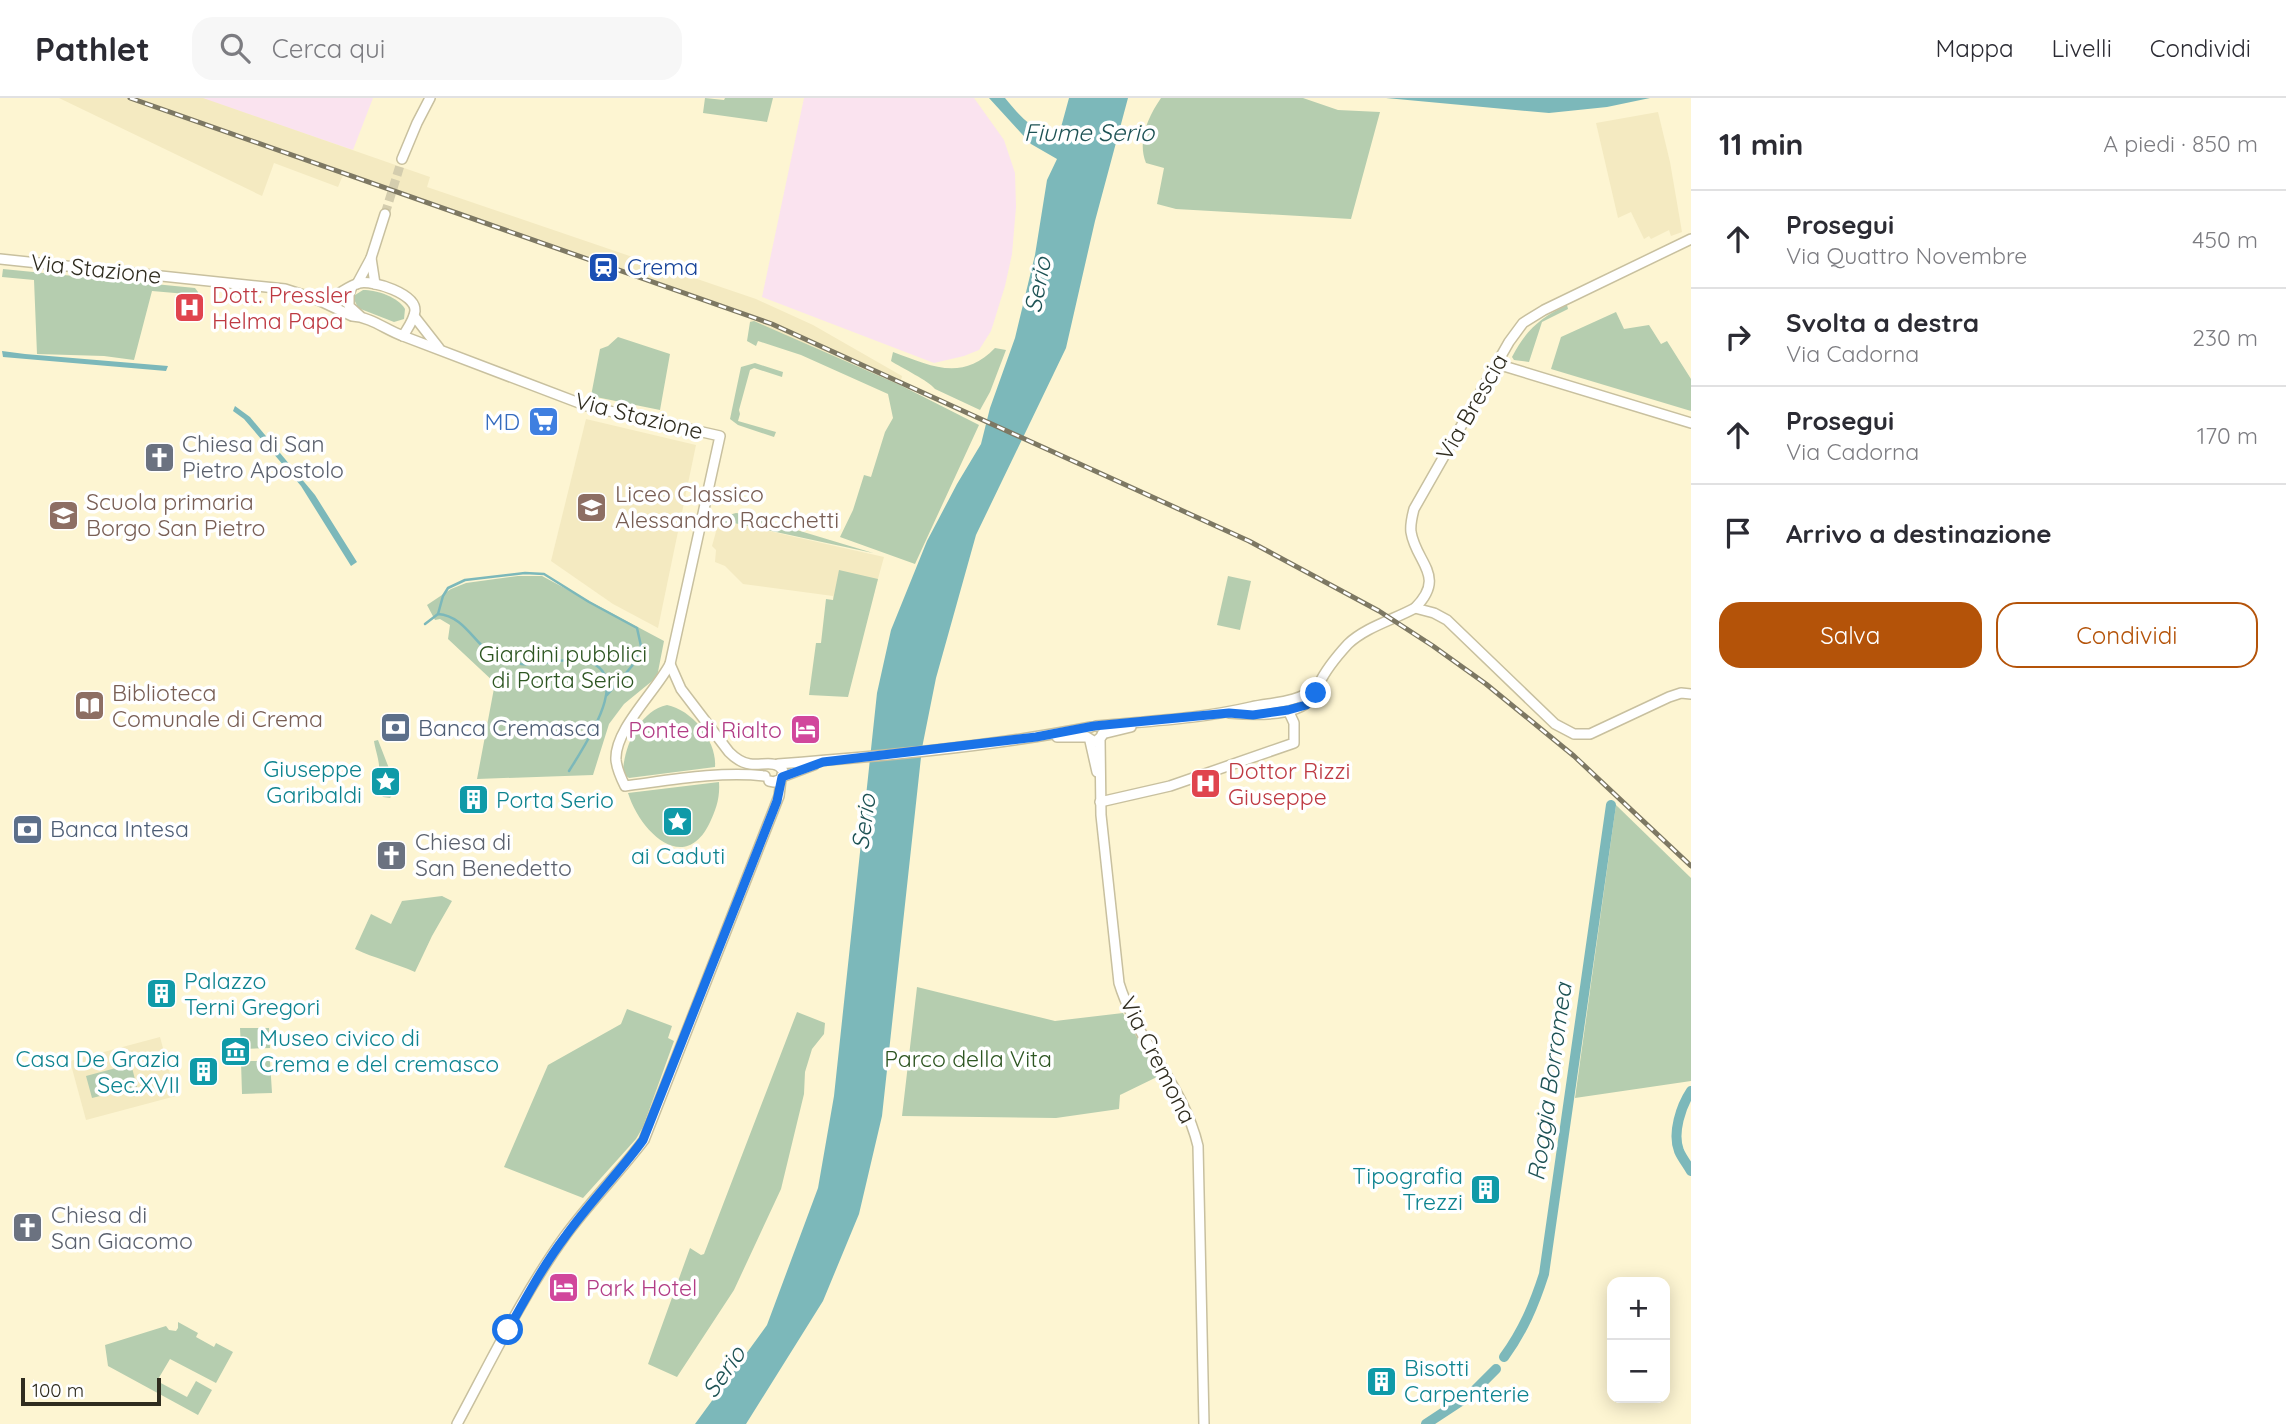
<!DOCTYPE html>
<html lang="it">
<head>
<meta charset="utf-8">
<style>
  body { margin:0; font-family:Quicksand,sans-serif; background:#f7f7f7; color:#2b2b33 }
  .controls { position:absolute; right:21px; bottom:21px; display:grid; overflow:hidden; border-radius:14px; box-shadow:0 4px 18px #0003 }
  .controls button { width:63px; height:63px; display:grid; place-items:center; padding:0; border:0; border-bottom:2px solid #e1e1e2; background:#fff; color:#2b2b33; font:35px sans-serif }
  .scale { position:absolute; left:21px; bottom:18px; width:140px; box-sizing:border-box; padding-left:7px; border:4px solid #2f2c1f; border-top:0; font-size:19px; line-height:24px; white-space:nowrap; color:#2f2c1f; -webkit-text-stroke:5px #fff; paint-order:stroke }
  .stop { position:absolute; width:21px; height:21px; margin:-16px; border:5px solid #1a73e8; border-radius:50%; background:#fff }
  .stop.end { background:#1a73e8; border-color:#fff; box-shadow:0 2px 7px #0008 }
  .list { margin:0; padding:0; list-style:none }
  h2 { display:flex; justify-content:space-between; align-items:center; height:91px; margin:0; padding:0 28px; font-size:30px }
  h2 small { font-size:23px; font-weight:400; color:#7c7c81 }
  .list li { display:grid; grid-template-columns:46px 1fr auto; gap:21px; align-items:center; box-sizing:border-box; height:98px; padding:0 28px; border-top:2px solid #e1e1e2 }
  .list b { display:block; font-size:26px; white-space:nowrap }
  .list p { margin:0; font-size:23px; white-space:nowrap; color:#7c7c81 }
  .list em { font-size:23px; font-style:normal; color:#7c7c81 }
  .actions { display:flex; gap:14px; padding:21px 28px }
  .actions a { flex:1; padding:16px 0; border:2px solid #b45309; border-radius:21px; text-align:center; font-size:24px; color:#b45309 }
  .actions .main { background:#b45309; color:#fff }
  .icon { flex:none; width:38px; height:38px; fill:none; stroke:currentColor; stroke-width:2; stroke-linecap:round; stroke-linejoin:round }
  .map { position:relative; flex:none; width:1691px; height:1326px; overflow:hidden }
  header { display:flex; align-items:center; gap:42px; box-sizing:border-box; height:98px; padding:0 35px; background:#fff; border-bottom:2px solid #e1e1e2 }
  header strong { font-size:33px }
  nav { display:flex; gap:38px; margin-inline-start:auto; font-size:24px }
  .search { width:490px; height:63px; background:#f7f7f7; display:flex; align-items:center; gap:18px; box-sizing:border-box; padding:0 24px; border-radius:21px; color:#7c7c81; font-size:26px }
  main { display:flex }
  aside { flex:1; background:#fff }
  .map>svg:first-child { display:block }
  .industrial { fill:#fae3ef }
  .built { fill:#f4eac1 }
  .green { fill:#b5cdaf }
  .water { fill:#7cb8ba }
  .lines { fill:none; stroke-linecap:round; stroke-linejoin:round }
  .stream { stroke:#7cb8ba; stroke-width:2.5 }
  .canal { stroke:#7cb8ba; stroke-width:10 }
  .minor-tunnel { stroke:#d4cdae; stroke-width:9; stroke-dasharray:9 4.5; stroke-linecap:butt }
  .minor-casing { stroke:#c8c09f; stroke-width:12 }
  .minor { stroke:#fff; stroke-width:9 }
  .rail-casing { stroke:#7d7863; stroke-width:5 }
  .rail { stroke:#fff; stroke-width:2.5; stroke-dasharray:8; stroke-linecap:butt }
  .route { stroke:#1a73e8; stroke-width:9 }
  .labels { text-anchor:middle; stroke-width:7; stroke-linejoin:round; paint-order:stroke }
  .transit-label { font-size:23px; fill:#164399; stroke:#fff; text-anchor:start }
  .street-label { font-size:23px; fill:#2f2c1f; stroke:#fff }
  .health-label { font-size:23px; fill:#be3a42; stroke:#fff; text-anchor:start }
  .shop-label { font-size:23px; fill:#366cbe; stroke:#fff; text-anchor:end }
  .worship-label { font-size:23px; fill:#5b616d; stroke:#fff; text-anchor:start }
  .education-label { font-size:23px; fill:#785e54; stroke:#fff; text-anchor:start }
  .park-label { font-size:23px; fill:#2e5622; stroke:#fff }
  .service-label { font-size:23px; fill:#4e5e75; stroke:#fff; text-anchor:start }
  .hotel-label { font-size:23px; fill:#b23c85; stroke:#fff; text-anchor:end }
  .culture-label { font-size:23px; fill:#0d838f; stroke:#fff; text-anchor:start }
  .water-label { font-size:24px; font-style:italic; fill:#1d5254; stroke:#fff }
</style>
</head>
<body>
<header>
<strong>Pathlet</strong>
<div class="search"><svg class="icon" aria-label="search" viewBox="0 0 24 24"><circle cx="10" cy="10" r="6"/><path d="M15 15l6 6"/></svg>Cerca qui</div>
<nav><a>Mappa</a><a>Livelli</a><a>Condividi</a></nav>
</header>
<main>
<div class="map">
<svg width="1691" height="1326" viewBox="0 0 1691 1326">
  <rect width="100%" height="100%" fill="#fdf5d2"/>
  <g class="industrial">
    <path d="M201,0h172l-20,52z"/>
    <path d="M804,0h170l30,42 11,33 1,34 -4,47 -7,32 -14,45 -12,19 -15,6 -30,7 -172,-66z"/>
  </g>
  <g class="built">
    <path d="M59,0h144l227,79 -3,10 329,112 57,26 89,51 -2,9 -145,-63h-5l1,-4 -408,-143 -5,12 -64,-24 -12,33z"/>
    <path d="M1658,14l12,50 12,70 -11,4 -2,-6 -18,9 -2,-3 -5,3 -13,-27 -13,6 -22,-95z"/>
    <path d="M586,321l110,26 -38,183 -45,-24 -62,-43z"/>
    <path d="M729,424l155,35 -13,47 -38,-4v-4l-90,-12 -18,-18 -10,-4 1,-12 -4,-4 5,-18 5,-4z"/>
    <path d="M160,939l16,59 -90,24 -16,-59z"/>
  </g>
  <g class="green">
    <path d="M705,0l19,2 1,-2h48l-6,24 -64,-9z"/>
    <path d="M1161,0h142l35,12 42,2 -29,107 -175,-10 -19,-5 7,-36 -18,-5c-9,-22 2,-46 15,-65z"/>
    <path d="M3,171l192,19 3,4v3l-46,-4 -18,69 -30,-4 -67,-2 -3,-74 -32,-3z"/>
    <path d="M363,192c14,0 35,7 42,19l-1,10 -10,3 -36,-14 -4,-9 1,-4z"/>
    <path d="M1567,207l1,4 -26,13 -13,40 -15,-2 -2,-3c13,-26 29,-40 55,-52z"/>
    <path d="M1616,214l8,17 25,-4 12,19 6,-3 24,38v32l-140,-42 10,-32z"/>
    <path d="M754,223l146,64 79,40 -64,139 -75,-27 13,-27 11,-35 7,2 14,-45 8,-14 -5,-24 -87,-39 -43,-14 -2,5 -9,-5 3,-19z"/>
    <path d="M618,239l52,17 -10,56 -69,-14 9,-47 8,-3z"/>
    <path d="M995,250l11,2 -16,42 -10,18 -45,-21c-6,-8 -33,-21 -44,-28l2,-9c38,14 69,30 102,-4z"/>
    <path d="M755,265l28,9 -1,5 -28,-9 -4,2 -11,40 1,4 -2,7 38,11 -2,5 -36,-12 -8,-6 11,-52z"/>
    <path d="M736,415l8,1 129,39 -144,-31 -7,2 -5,4 8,-12z"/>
    <path d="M839,472l39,9 -30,118 -39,-2 7,-52h5l5,-44 7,1z"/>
    <path d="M518,478h24l122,65 -7,36 -33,27 -15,20 -16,51 -116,4 18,-96 -47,-44 2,-14 -10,-6 -5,1 -8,-15 24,-16 15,-6z"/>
    <path d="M1228,478l23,5 -11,49 -23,-5z"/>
    <path d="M667,607c26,5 50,37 48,62l-86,11 -6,-4v-4c2,-26 17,-59 44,-65z"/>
    <path d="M378,642l19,49 -7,9 -7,-1c-8,-9 -5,-17 -4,-27 1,-8 -4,-21 -5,-29z"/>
    <path d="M719,684c1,14 -2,25 -8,38 -25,57 -71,12 -83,-27z"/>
    <path d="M1616,707l75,73v203l-116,17z"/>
    <path d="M442,798l10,5 -20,35 -17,36c-20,-9 -41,-14 -60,-23l16,-35 20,10 11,-23z"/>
    <path d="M917,889l138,34 68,-8 36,63 -39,19 -1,14 -63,9 -154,-2z"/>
    <path d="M627,911l45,17 -4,12 6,3 -31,86 -7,12 -53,59 -79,-31 44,-102 73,-41z"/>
    <path d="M797,914l28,11 -1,11 -12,15 -7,23 -1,22 -23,95 -47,101 -57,87 -29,-13 42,-116 11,7 3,-1z"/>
    <path d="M240,930h29l1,20 -29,1z"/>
    <path d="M241,963h29l2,32 -30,1z"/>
    <path d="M131,966l6,23 -45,11 -6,-22z"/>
    <path d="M178,1224l20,11 -2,4 18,10 2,-4 17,9 -17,31 -46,-24 -13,22 30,16 9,-16 16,9 -14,25 -90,-49 -3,-21 61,-19 3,4 7,1 2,-3z"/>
  </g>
  <g class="water">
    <path d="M989,0h16c14,17 31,39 55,33l9,-33h59l-33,123 -29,127 -90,187 -40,143 -14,70 -40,368 -23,98 -36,87 -77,123h-51l72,-99 51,-137 16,-92 43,-403 14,-63 36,-89 30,-57 24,-40 9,-36 25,-70 20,-83 12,-75 10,-21 -26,-15z"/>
    <path d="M1386,0h264l-43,9 -58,6z"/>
    <path d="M2,253l23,3 143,12 -2,5 -163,-14z"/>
    <path d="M235,308l15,11 65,78 42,67 -6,4 -50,-80 -57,-67 -11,-8z"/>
  </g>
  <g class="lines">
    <g class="stream">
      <path d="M438,516l5,-18 5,-8 17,-8 60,-7 19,1 45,28 48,26 4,18 -9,20 -25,29"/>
      <path d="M425,526l13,-10c31,2 40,42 70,48"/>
      <path d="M521,566c18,2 36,-5 54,-4 67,3 10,85 -6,111"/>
    </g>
    <g class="canal">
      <path d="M1691,993c-10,15 -19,42 -12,60 3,7 8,13 12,20"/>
      <path d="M1504,1259c19,-26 30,-52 40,-83l67,-469"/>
      <path d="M1426,1326l44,-29 26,-26"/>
    </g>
    <path class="minor-tunnel" d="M385,116l17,-55"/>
    <defs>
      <g id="minor">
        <path d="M402,61l15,-36 13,-25"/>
        <path d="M371,160l4,26"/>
        <path d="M0,161l285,30 31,10 36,17c19,1 34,14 51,20l184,70 133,30 -50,228c-14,27 -56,66 -54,96 1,10 5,18 9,26 46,-6 94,-15 140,-10"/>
        <path d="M357,186l14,-26 14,-44"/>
        <path d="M352,189l-3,7v12l11,10"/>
        <path d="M318,201c17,2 26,-12 41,-16 15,-3 57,11 56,28 -1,9 -8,18 -12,25"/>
        <path d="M414,218l25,32"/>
        <path d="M1497,266l194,59"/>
        <path d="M1415,510l19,5 13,7 108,104 19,10h16l79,-37 12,-4 10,1"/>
        <path d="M670,566l11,25 48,63c6,6 12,11 21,12 12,2 26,-5 33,7l-2,8 -7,3 -5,-1"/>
        <path d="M1229,615c22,2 68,4 83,-15 4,-4 4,-9 7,-14 7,-15 18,-28 29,-40 18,-17 45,-24 67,-36 32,-32 1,-45 -4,-76 -1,-8 1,-15 3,-23l95,-167 14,-19 21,-13 147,-71"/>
        <path d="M1096,628c52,-5 104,-7 155,-19 24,-5 46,-4 66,-20"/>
        <path d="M1102,636l29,-7"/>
        <path d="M1057,639h30l8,5 7,-6"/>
        <path d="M1100,641l1,76 18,168c18,59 65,103 79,163l6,278"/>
        <path d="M1090,643l7,31"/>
        <path d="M778,666c105,-8 210,-17 313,-37"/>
        <path d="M782,679l32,-12"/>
        <path d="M1100,704l70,-16 124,-43v-20l-6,-13"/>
        <path d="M457,1326c34,-63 66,-130 108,-188 24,-33 54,-63 79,-96l135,-344 2,-17"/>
      </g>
    </defs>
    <use href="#minor" class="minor-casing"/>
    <use href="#minor" class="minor"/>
    <defs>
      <path id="rail" d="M130,0l642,226 477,217 130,70 54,35 53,38 88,72 117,110"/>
    </defs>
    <use href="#rail" class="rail-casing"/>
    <use href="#rail" class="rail"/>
  </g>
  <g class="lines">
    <path class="route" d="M508,1232c18,-32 35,-64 57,-93 24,-34 54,-64 78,-97l134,-339 5,-24 41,-15 213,-25 58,-11 135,-13 24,2 35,-5 18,-5 10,-12"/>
  </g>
  <defs>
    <symbol id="station-square" viewBox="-11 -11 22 22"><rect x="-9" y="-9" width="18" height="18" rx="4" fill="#1a4fb4" stroke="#fff"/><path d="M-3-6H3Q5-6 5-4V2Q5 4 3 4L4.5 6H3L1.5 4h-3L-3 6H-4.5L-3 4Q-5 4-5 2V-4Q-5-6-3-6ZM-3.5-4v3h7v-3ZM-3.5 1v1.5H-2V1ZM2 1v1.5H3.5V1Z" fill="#fff"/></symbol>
    <symbol id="hospital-square" viewBox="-11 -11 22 22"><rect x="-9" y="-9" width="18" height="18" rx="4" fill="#e0444e" stroke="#fff"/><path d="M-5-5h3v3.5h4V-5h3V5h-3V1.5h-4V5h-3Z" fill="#fff"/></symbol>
    <symbol id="supermarket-square" viewBox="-11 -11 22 22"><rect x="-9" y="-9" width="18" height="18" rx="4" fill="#3f7fe0" stroke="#fff"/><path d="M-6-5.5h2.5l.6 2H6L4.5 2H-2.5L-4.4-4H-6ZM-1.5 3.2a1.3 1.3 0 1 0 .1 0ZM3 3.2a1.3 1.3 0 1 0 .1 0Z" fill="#fff"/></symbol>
    <symbol id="church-square" viewBox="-11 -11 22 22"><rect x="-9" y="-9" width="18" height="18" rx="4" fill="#6b7280" stroke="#fff"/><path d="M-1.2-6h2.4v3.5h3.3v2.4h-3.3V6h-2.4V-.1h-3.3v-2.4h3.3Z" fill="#fff"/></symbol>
    <symbol id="school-square" viewBox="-11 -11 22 22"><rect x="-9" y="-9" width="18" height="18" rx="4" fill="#8d6e63" stroke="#fff"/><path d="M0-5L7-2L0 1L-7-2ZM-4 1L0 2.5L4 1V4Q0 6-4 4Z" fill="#fff"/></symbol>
    <symbol id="library-square" viewBox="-11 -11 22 22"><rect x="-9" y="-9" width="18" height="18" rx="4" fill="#8d6e63" stroke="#fff"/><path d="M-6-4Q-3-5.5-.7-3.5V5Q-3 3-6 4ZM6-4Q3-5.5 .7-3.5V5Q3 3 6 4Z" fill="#fff"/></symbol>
    <symbol id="bank-square" viewBox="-11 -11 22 22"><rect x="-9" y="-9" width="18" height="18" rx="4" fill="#5c6f8a" stroke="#fff"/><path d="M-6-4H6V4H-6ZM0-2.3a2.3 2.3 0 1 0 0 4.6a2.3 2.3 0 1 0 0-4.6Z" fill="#fff"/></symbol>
    <symbol id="hotel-square" viewBox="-11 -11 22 22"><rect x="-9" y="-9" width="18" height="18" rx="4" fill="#d1479c" stroke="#fff"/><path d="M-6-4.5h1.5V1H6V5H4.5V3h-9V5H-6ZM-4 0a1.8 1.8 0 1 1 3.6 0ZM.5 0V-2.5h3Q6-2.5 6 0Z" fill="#fff"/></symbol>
    <symbol id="sight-square" viewBox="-11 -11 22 22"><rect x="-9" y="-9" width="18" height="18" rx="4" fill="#0f9aa8" stroke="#fff"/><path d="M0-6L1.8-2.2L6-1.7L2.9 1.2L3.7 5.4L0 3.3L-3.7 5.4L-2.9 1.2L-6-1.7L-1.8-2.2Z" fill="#fff"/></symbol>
    <symbol id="building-square" viewBox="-11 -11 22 22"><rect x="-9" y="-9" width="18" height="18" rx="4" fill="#0f9aa8" stroke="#fff"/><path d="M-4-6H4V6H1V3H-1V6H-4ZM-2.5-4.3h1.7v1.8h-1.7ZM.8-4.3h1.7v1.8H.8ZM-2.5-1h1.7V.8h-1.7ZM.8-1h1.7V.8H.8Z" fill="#fff"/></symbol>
    <symbol id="museum-square" viewBox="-11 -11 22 22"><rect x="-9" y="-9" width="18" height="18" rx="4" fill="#0f9aa8" stroke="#fff"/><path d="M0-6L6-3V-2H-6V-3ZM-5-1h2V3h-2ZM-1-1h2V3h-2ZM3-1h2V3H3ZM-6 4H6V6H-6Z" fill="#fff"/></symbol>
  </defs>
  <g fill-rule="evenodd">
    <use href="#station-square" x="586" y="152" width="35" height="35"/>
    <use href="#hospital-square" x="172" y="192" width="35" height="35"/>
    <use href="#supermarket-square" x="526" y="306" width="35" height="35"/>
    <use href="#church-square" x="142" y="342" width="35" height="35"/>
    <use href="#school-square" x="574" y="392" width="35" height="35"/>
    <use href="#school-square" x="46" y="400" width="35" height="35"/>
    <use href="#library-square" x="72" y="590" width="35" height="35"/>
    <use href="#bank-square" x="378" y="612" width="35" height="35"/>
    <use href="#hotel-square" x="788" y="614" width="35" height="35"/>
    <use href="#sight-square" x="368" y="666" width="35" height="35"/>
    <use href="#hospital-square" x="1188" y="668" width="35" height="35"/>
    <use href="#building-square" x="456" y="684" width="35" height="35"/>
    <use href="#sight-square" x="660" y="706" width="35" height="35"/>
    <use href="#bank-square" x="10" y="714" width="35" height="35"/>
    <use href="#church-square" x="374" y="740" width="35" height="35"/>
    <use href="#building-square" x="144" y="878" width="35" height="35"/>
    <use href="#museum-square" x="218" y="936" width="35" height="35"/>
    <use href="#building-square" x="186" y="956" width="35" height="35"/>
    <use href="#building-square" x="1468" y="1074" width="35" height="35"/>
    <use href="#church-square" x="10" y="1112" width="35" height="35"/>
    <use href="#hotel-square" x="546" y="1172" width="35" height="35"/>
    <use href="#building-square" x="1364" y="1266" width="35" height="35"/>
  </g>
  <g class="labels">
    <g class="transit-label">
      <text x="627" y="177">Crema</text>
    </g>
    <g class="street-label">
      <text transform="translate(96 171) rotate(6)" y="8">Via Stazione</text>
      <text transform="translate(1472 309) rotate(-60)" y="8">Via Brescia</text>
      <text transform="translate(639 318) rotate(14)" y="8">Via Stazione</text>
      <text transform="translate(1158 962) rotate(63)" y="8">Via Cremona</text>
    </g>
    <g class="health-label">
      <text x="212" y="205">Dott. Pressler<tspan x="212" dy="26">Helma Papa</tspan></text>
      <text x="1228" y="681">Dottor Rizzi<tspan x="1228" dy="26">Giuseppe</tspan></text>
    </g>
    <g class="shop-label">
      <text x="520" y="332">MD</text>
    </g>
    <g class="worship-label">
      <text x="182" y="354">Chiesa di San<tspan x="182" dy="26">Pietro Apostolo</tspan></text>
      <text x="415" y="752">Chiesa di<tspan x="415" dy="26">San Benedetto</tspan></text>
      <text x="51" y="1125">Chiesa di<tspan x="51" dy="26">San Giacomo</tspan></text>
    </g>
    <g class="education-label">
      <text x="615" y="404">Liceo Classico<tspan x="615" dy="26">Alessandro Racchetti</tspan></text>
      <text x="86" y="412">Scuola primaria<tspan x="86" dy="26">Borgo San Pietro</tspan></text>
      <text x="112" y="603">Biblioteca<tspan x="112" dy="26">Comunale di Crema</tspan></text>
    </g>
    <g class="park-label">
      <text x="563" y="564">Giardini pubblici<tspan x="563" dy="26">di Porta Serio</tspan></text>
      <text x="968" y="969">Parco della Vita</text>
    </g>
    <g class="service-label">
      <text x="418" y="638">Banca Cremasca</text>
      <text x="50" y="739">Banca Intesa</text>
    </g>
    <g class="hotel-label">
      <text x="782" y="640">Ponte di Rialto</text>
      <text x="586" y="1198" text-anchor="start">Park Hotel</text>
    </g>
    <g class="culture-label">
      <text x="362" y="679" text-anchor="end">Giuseppe<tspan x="362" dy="26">Garibaldi</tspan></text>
      <text x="496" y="710">Porta Serio</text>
      <text x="678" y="766" text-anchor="middle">ai Caduti</text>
      <text x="184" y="891">Palazzo<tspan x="184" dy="26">Terni Gregori</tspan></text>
      <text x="259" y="948">Museo civico di<tspan x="259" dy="26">Crema e del cremasco</tspan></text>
      <text x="180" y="969" text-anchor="end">Casa De Grazia<tspan x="180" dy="26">Sec.XVII</tspan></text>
      <text x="1463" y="1086" text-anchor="end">Tipografia<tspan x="1463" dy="26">Trezzi</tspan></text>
      <text x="1404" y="1278">Bisotti<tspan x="1404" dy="26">Carpenterie</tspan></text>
    </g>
    <g class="water-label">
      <text x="1089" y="43">Fiume Serio</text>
      <text transform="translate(1038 187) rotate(-79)" y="8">Serio</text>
      <text transform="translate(864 724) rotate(-82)" y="8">Serio</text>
      <text transform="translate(1550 984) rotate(-82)" y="8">Roggia Borromea</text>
      <text transform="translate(724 1274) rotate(-55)" y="8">Serio</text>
    </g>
  </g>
</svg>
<div class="controls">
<button>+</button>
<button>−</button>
</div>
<div class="scale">100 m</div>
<div class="stop" style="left:508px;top:1232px"></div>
<div class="stop end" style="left:1316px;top:595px"></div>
</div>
<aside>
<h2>11 min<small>A piedi · 850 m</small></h2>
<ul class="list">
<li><svg class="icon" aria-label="ahead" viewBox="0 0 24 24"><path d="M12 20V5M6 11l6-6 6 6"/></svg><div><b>Prosegui</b><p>Via Quattro Novembre</p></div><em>450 m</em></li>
<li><svg class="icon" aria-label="right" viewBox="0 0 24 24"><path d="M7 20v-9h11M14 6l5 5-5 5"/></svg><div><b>Svolta a destra</b><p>Via Cadorna</p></div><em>230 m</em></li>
<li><svg class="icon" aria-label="ahead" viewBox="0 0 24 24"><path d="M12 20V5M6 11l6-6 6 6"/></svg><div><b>Prosegui</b><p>Via Cadorna</p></div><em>170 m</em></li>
<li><svg class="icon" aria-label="arrive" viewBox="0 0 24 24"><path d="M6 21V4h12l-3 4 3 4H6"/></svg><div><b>Arrivo a destinazione</b></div></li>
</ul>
<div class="actions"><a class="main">Salva</a><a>Condividi</a></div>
</aside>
</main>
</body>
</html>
